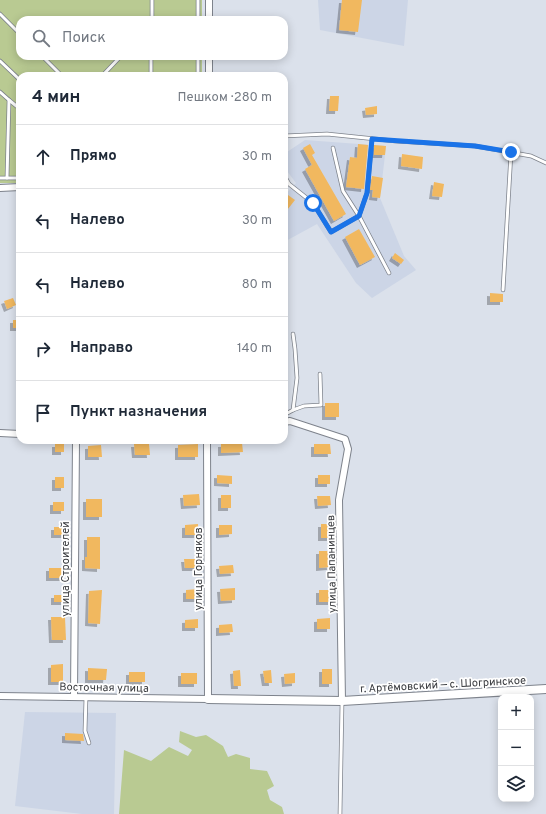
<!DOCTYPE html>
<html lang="ru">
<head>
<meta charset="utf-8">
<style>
  body { margin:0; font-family:Overpass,sans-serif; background:#f6f6f7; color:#1f2937 }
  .controls { position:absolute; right:12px; bottom:12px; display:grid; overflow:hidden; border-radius:8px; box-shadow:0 2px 10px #0003 }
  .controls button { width:36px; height:36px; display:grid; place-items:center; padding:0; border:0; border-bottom:1px solid #e0e1e3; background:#fff; color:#1f2937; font:20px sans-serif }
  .stop { position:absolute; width:12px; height:12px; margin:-9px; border:3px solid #1a73e8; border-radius:50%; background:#fff }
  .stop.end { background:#1a73e8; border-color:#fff; box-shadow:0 1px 4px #0008 }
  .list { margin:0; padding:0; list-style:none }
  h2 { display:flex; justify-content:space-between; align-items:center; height:52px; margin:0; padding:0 16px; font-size:17px }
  h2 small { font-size:13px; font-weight:400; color:#747a83 }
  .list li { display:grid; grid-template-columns:26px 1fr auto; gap:12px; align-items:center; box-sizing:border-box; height:64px; padding:0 16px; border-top:1px solid #e0e1e3 }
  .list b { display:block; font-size:15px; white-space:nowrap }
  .list em { font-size:13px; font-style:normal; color:#747a83 }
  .icon { flex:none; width:22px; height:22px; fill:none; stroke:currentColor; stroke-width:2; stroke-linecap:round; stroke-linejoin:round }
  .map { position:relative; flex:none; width:546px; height:814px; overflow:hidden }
  .search { position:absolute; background:#fff; box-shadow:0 2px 10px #0003; left:16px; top:16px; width:272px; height:44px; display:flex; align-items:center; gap:10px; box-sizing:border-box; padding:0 14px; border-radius:12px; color:#747a83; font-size:15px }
  .panel { position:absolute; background:#fff; box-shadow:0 2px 10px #0003; left:16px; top:72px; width:272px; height:372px; border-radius:12px }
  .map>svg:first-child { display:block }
  .built { fill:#ccd5e6 }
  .green { fill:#b9ca92 }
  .building { fill:#f1b85f; filter:url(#shadow) }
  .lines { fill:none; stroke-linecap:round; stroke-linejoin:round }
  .lane-casing { stroke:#7e838c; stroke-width:4.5 }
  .street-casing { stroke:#7e838c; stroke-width:8 }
  .secondary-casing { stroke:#7e838c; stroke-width:10 }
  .lane { stroke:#fff; stroke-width:3 }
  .street { stroke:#fff; stroke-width:6 }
  .secondary { stroke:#fff; stroke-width:8 }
  .route { stroke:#1a73e8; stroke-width:5 }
  .labels { text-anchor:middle; stroke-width:3.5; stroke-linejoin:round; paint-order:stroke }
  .street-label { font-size:11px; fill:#383a3e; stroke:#fff }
</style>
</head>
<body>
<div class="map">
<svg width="546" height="814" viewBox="0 0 546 814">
  <defs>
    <filter id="shadow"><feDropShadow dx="-3" dy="3" stdDeviation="0" flood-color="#0004"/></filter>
  </defs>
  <rect width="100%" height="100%" fill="#dbe1eb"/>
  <g class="built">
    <path d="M318,0h90l-4,46 -84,-16z"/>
    <path d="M305,140l81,6 -6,52 24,58 12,14 -44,28 -16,-15 -39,-59 -33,18v-46l12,-13 -12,-16v-13z"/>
    <path d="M25,712l91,1 -2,101h-32l-67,-8z"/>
  </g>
  <g class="green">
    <path d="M0,0h202v20h-182v36h182v20h-182v107h-20z"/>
    <path d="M180,731l16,6 10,-2 17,11 5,11 8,-3 14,4v11l17,2 7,15 -7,4 3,10 12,7 2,7h-165l5,-64 27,11 18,-14 19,9 4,-6 -13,-8z"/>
  </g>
  <g class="building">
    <path d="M342,0h20l-4,32 -19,-2z"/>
    <path d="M330,96h9l-1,15h-9z"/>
    <path d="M377,106v8l-11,1 -1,-7z"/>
    <path d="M310,144l5,9 -3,2 34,59 -12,7 -29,-52 7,-4 -9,-17z"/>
    <path d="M358,144l10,1 -4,44 -18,-2 4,-30 7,1z"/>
    <path d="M374,145l12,1 -1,9h-11z"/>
    <path d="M402,154l21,3 -1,12 -21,-3z"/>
    <path d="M372,176l11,2 -3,20 -8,-1 1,-7h-3z"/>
    <path d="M434,182l10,2 -2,13 -10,-1z"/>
    <path d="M288,195l7,5 -11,14v-13z"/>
    <path d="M359,229l16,28 -15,8 -15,-28z"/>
    <path d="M395,253l9,7 -3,4 -9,-6z"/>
    <path d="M490,293l13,1v8h-13z"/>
    <path d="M13,298l3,7 -9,4 -3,-8z"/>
    <rect x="13" y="320" width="7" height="8"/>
    <rect x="325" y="403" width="14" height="14"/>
    <path d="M242,443l1,9 -22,1v-9z"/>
    <rect x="55" y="444" width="9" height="8"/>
    <path d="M134,444h15l1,11h-15z"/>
    <path d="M198,444v13h-20v-12z"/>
    <path d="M314,444h16l1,10h-17z"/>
    <path d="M101,445l1,12h-14v-11z"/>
    <path d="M217,475l15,1v8l-15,-1z"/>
    <rect x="318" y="475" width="12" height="9"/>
    <rect x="55" y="477" width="9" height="11"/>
    <path d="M199,494l1,11 -16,1 -1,-11z"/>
    <rect x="221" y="495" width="10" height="13"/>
    <path d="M317,496h13l1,9 -13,1z"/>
    <rect x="86" y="499" width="16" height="18"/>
    <rect x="53" y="502" width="11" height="9"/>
    <path d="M198,524v11h-13v-10z"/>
    <rect x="321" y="524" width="9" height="14"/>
    <path d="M219,525h13v9l-13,1z"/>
    <rect x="54" y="527" width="11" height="8"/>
    <path d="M87,537h13v32l-15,-1v-11h2z"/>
    <path d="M319,551h10l1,16 -11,1z"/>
    <path d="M184,559h14v9h-13z"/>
    <path d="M233,565l1,8 -14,1 -1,-8z"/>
    <rect x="49" y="568" width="14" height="10"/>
    <path d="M235,588v12l-14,1 -1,-12z"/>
    <path d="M199,589l1,10h-14v-9z"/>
    <path d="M102,590l-2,34 -12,-1 1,-32z"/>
    <rect x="319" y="590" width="12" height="12"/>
    <rect x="54" y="595" width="10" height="7"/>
    <path d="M51,617h14l1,23h-14z"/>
    <path d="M330,618v11h-13v-10z"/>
    <path d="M198,619v9h-13v-8z"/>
    <path d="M232,624l1,8 -14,1v-8z"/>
    <path d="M63,664v18h-12v-17z"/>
    <path d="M88,668l19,1 -1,11h-18z"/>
    <rect x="322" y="669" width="10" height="15"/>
    <path d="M240,670l1,16h-7l-1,-15z"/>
    <path d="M271,670l1,13h-7l-2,-12z"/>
    <rect x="129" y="672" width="16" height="10"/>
    <rect x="181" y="673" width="16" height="11"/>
    <path d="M295,673v10l-10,1 -1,-10z"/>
    <path d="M65,733l18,1 1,7 -19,-1z"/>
  </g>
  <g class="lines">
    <defs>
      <g id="lane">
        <path d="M198,0v20"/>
        <path d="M0,14l20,20"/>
        <path d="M152,20v-20"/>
        <path d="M42,56l20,20"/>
        <path d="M151,56v20"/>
        <path d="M198,56v20"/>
        <path d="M0,61l20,19"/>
        <path d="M102,76l19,-20"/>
        <path d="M0,92l9,8 -2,78"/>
        <path d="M9,100l11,9"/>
        <path d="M284,136l43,-2 68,7 80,5 56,10 15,7"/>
        <path d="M372,139l-5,54 -8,23 30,57"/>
        <path d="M284,175l5,9 24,19 18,29 28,-16 -16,-25 -10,-43"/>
        <path d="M0,178h20"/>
        <path d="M503,290l8,-137"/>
        <path d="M293,410l11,-4 17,-1 -1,-31"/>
        <path d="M284,415l9,-5 4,-32 -2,-29 -2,-15"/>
        <path d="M86,697l-1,34 4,12"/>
        <path d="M340,814l2,-111"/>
      </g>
      <g id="street">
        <path d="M209,0v20"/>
        <path d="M209,76v-20"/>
        <path d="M0,188l20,-1"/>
        <path d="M284,422l6,-1 55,18 3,10 -9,51 3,201"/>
        <path d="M0,433l20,1"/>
        <path d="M0,696l208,3 -1,-259"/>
        <path d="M74,697l2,-257"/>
      </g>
      <path id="secondary" d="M208,699l134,2 204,-12"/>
    </defs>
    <use href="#lane" class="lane-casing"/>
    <use href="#street" class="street-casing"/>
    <use href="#secondary" class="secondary-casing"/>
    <use href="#lane" class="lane"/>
    <use href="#street" class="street"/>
    <use href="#secondary" class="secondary"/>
  </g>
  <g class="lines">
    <path class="route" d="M313,203l18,29 28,-16 8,-23 5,-54 103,7 36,6"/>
  </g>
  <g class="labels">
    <g class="street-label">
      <text transform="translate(331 564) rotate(-91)" y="4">улица Папанинцев</text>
      <text transform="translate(65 569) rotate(-90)" y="4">улица Строителей</text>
      <text transform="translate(198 569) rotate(-90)" y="4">улица Горняков</text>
      <text transform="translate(443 684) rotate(-3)" y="4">г. Артёмовский — с. Шогринское</text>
      <text transform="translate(104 687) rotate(1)" y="4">Восточная улица</text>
    </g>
  </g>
</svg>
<div class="controls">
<button>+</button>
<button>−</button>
<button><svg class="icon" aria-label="layers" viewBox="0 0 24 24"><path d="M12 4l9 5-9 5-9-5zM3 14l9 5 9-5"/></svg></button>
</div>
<div class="stop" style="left:313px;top:203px"></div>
<div class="stop end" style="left:511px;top:152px"></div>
<div class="search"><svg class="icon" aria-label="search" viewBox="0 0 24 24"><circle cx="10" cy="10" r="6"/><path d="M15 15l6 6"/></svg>Поиск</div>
<section class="panel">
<h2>4 мин<small>Пешком · 280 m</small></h2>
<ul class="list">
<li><svg class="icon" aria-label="ahead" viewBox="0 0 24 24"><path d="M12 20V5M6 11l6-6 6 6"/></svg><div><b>Прямо</b></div><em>30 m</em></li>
<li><svg class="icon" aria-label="left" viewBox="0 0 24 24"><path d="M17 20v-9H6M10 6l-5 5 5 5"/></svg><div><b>Налево</b></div><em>30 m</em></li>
<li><svg class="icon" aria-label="left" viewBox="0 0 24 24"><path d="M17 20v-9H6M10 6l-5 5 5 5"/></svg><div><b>Налево</b></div><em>80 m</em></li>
<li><svg class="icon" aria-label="right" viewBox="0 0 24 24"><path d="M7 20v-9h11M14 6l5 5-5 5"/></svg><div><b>Направо</b></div><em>140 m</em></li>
<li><svg class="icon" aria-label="arrive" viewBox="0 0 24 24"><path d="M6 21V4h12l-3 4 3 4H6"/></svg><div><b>Пункт назначения</b></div></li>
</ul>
</section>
</div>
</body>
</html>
